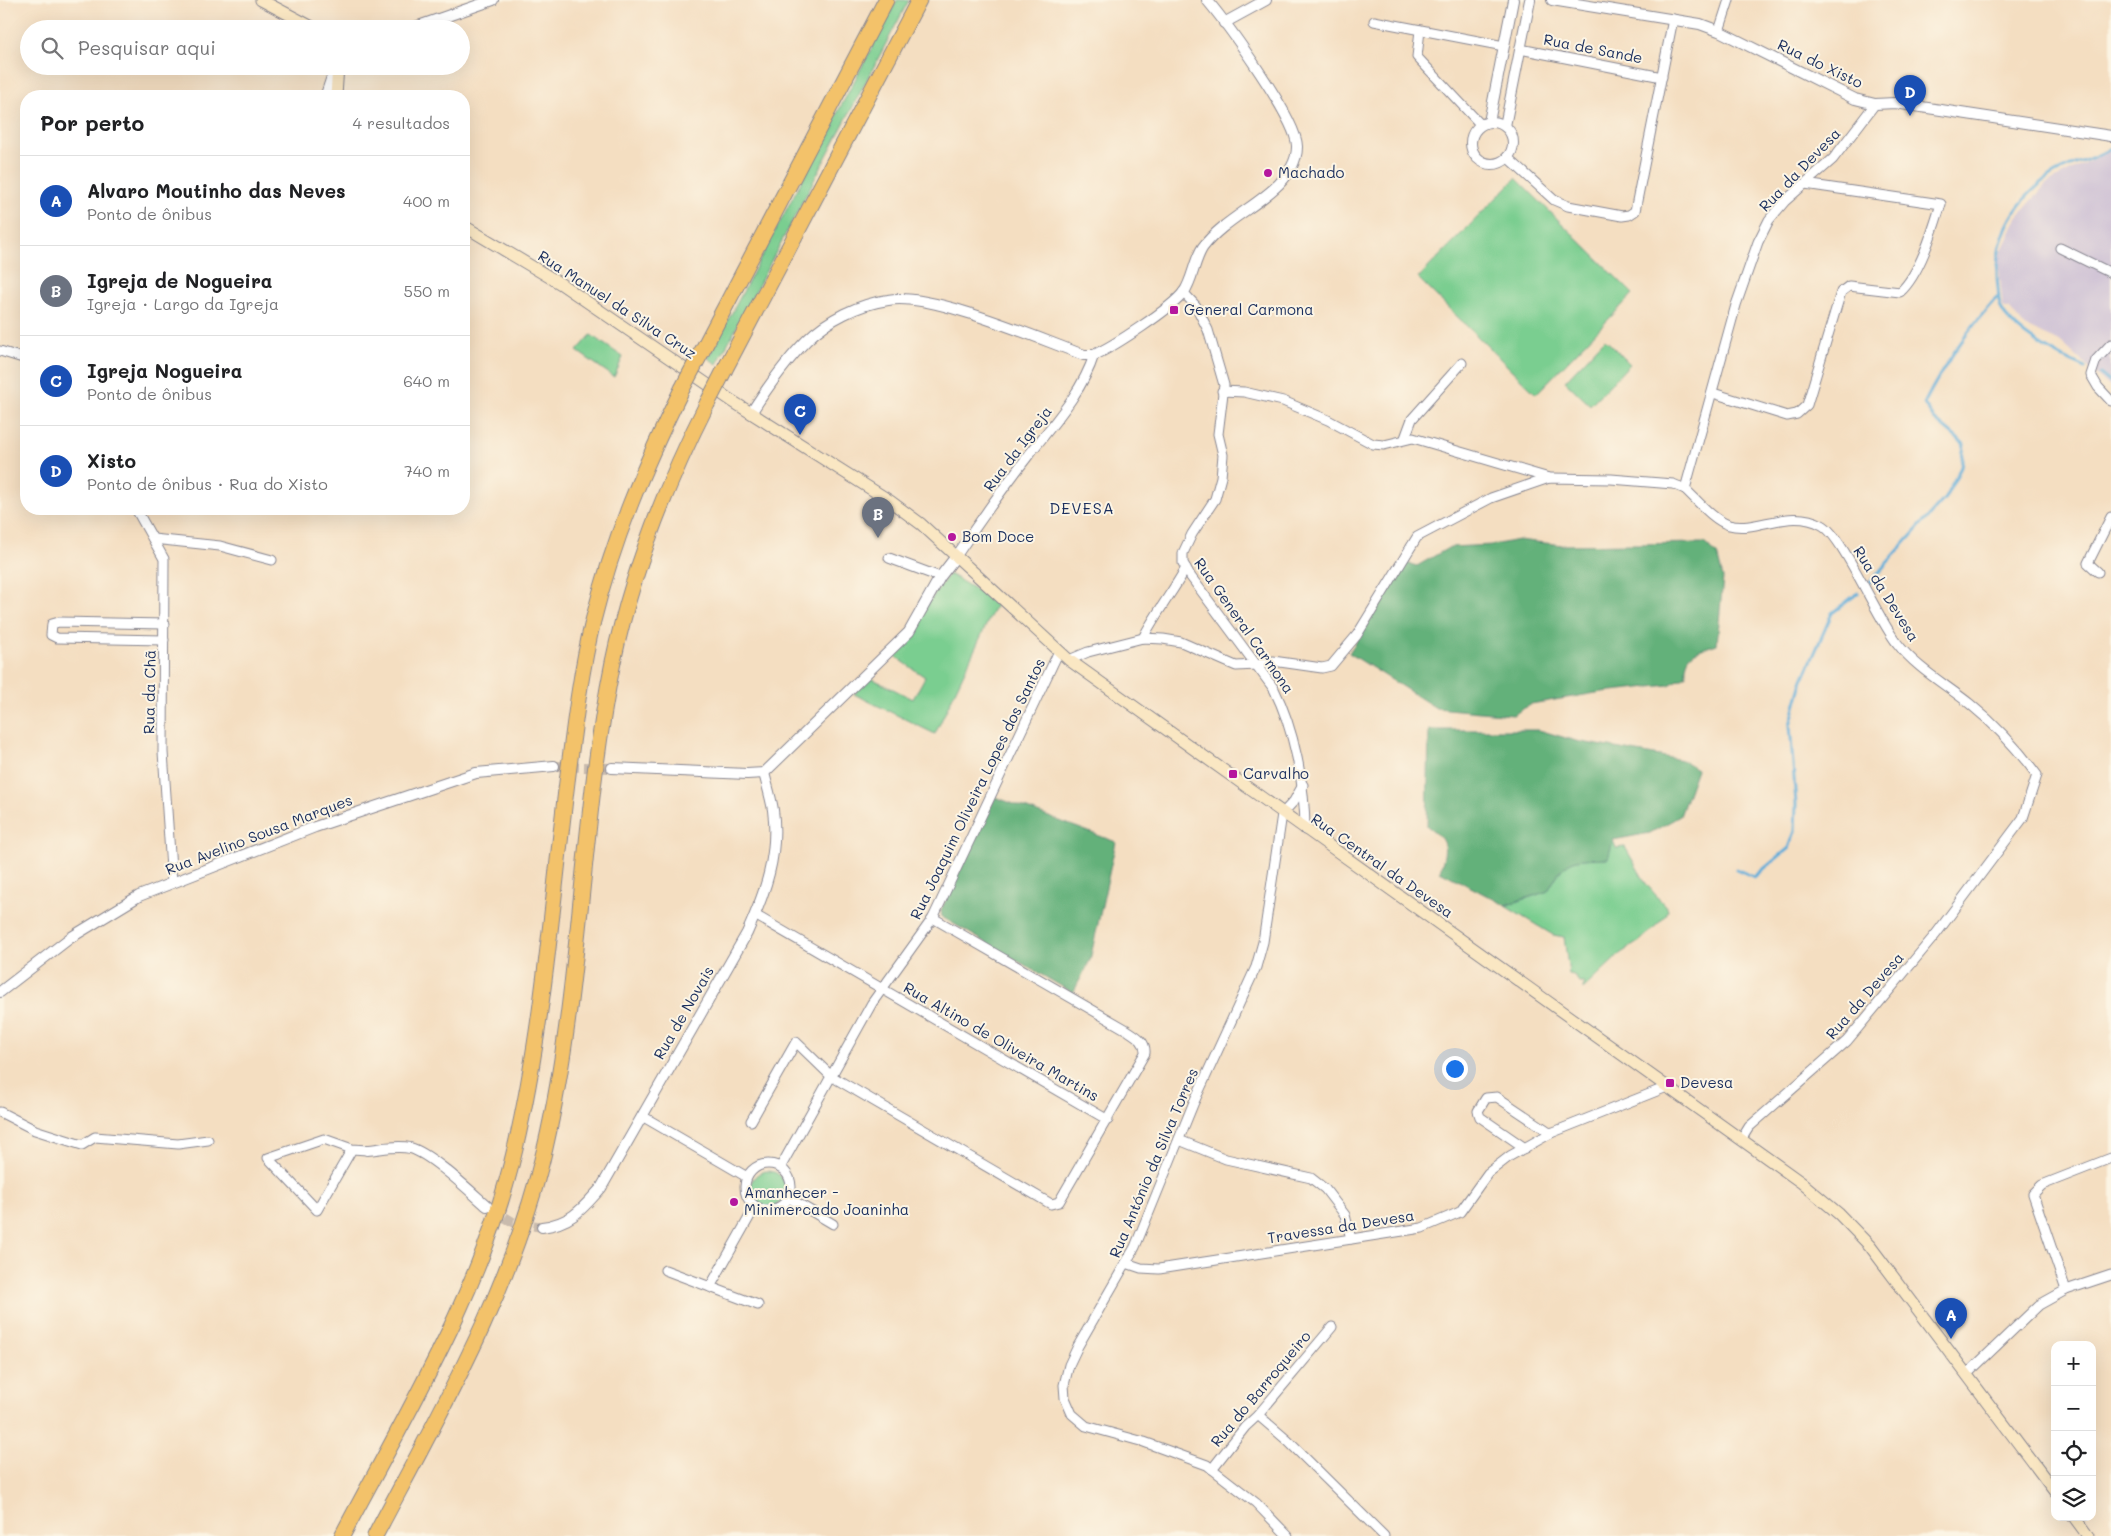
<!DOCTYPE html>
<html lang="pt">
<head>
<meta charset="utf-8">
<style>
  body { margin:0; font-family:Mali,sans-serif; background:#f6f6f6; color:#202124 }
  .controls { position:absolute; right:15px; bottom:15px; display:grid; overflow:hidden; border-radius:10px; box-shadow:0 5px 20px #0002 }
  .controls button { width:45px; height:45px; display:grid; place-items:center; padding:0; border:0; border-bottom:1px solid #e0e0e0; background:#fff; color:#202124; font:25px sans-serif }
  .you { position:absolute; left:1454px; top:1068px; width:18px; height:18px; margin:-12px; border:4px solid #fff; border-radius:50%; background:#1a73e8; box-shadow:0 0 0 8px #1a73e833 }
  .badge { display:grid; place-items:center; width:32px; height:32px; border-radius:50%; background:#b5179e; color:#fff; font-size:16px; font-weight:700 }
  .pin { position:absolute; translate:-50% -41px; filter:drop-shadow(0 1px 2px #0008) }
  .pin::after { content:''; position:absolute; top:26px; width:18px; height:15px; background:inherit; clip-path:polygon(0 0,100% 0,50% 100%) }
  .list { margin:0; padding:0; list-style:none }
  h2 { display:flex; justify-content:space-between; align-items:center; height:65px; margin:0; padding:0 20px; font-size:21px }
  h2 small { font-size:16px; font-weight:400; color:#757577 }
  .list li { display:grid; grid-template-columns:32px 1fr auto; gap:15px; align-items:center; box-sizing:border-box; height:90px; padding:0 20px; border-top:1px solid #e0e0e0 }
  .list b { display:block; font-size:19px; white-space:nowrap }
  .list p { margin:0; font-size:16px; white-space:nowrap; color:#757577 }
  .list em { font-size:16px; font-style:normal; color:#757577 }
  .icon { flex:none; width:28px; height:28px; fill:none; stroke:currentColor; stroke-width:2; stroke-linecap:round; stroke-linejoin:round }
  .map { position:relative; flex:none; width:2111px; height:1536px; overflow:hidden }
  .search { position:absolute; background:#fff; box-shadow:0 5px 20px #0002; left:20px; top:20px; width:450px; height:55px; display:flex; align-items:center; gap:12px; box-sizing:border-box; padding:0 18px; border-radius:28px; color:#757577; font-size:19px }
  .panel { position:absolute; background:#fff; box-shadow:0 5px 20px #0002; left:20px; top:90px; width:450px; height:425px; border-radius:20px }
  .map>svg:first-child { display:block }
  .industrial { fill:#ccbfd4 }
  .green { fill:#7ace90; stroke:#4a7e77 }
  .forest { fill:#63b17a; stroke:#3f706c }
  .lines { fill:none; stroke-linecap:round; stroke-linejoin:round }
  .stream { stroke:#60add9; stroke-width:3 }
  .tertiary-tunnel { stroke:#c9bbad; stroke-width:10; stroke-dasharray:10 5; stroke-linecap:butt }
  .minor-casing { stroke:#888690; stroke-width:11 }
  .tertiary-casing { stroke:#888690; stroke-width:12 }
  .secondary-casing { stroke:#888690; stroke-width:13 }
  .motorway-casing { stroke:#888690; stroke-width:17 }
  .minor { stroke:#fff; stroke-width:9 }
  .tertiary { stroke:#fff; stroke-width:10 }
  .secondary { stroke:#fae7c3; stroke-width:11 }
  .motorway { stroke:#f3c26a; stroke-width:15 }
  .motorway-bridge-casing { stroke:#888690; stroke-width:17; stroke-linecap:butt }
  .motorway-bridge { stroke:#f3c26a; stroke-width:15 }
  .poi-dot { fill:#b5179e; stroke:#fcf5e5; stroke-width:2 }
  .labels { text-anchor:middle; stroke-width:4; stroke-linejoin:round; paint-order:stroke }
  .street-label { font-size:15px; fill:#1b2f5e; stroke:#fcf5e5 }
  .poi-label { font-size:15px; fill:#1b2f5e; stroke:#fcf5e5; text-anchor:start }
  .neighbourhood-label { font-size:16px; letter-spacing:1px; fill:#1b2f5e; stroke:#fcf5e5 }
</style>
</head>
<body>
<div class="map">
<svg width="2111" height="1536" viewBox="0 0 2111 1536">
  <rect width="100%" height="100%" fill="#fcf5e5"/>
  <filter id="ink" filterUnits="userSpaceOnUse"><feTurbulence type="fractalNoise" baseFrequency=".02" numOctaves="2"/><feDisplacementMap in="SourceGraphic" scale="10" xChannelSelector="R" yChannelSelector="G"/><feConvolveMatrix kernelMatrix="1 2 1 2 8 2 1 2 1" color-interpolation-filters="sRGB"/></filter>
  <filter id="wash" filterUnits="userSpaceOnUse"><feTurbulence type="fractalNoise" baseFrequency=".0096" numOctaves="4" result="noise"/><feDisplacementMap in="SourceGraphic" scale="20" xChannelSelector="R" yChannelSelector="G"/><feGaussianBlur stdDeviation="1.12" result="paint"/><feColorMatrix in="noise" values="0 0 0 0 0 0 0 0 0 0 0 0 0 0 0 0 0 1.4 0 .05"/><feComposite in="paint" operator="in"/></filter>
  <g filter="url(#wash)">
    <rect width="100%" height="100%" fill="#f4dec1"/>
    <path class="industrial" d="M2111,150v238l-49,-45 -39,-18 -13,-16 -7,-2 -5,-48 19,-41 29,-34z"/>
    <g class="green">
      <path d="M897,0h12l-192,364 -9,-6z"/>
      <path d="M1516,178l117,116 -97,100 -118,-116z"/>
      <path d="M591,335l32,22 -9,20 -37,-26z"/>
      <path d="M1605,339l25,25 -40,41 -25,-24z"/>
      <path d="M949,574l48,28 -62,132 -81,-40 15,-17 44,22 12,-22 -33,-23z"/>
      <path d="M1613,840l3,8 9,-1 22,38 21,24 -2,7 -26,25 -19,12 -38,36 1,-7h-5l-5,-7 -5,-1 -5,-37 -11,-2 -48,-29 43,-15c18,-34 23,-32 60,-33z"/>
      <circle cx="768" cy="1189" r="18"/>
    </g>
    <g class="forest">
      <path d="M1518,540l45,5 141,-2 13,11 6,24 -6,66c-20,7 -33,7 -31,32l-17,9 -67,7 -71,12 -18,11 -77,-7 -87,-55 57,-90 11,3 33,-19 43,-2z"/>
      <path d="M1429,730h110l37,11 106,19 15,9 -17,47 -30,17 -37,7 -5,18c-37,1 -42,-1 -60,33l-43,14 -65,-34c7,-24 8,-30 -13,-45z"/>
      <path d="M995,797l121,45 -26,118 -17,33 -131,-76 -1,-7z"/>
    </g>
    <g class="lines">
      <g class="stream">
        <path d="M2085,368c-24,-10 -70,-34 -83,-58 -4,-5 -3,-16 -4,-22 -6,-46 14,-84 51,-111 18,-13 43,-16 62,-29"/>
        <path d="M2100,374l11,9"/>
        <path d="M1870,582l75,-84 16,-31 3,-23 -30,-25 -10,-15c20,-40 45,-76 75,-109"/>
        <path d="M1736,869l18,8 35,-29 6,-17 1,-27 -6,-79 12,-43 30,-69 26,-20"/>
      </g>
    </g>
  </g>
  <g filter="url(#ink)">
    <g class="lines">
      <g class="tertiary-tunnel">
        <path d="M554,766l58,2"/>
        <path d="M492,1210l21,12 29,5"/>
      </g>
      <defs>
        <g id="minor">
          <path d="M1374,21l130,25"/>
          <path d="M1420,30l-3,27 64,68"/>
          <path d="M1719,31l10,-31"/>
          <path d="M1520,49l142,28"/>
          <path d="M325,96l10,-30"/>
          <path d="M1507,157l47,43 14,6 54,10 7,-1 6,-4 38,-192"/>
          <path d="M2060,248l51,25"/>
          <path d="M1183,292l13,14 12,24 16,55 -6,49 5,21 -2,22 -6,22 -23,35 -9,19v10l8,14 83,112c20,40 31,96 31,141"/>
          <path d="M2111,344l-15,16 -5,15 7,12 13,14"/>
          <path d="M0,351l26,8"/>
          <path d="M1222,391l22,1 39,9 45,19 45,24 11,1 29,-7 136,40"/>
          <path d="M1713,393l74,23 10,-2 10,-9 34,-113 8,-6 51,6c20,-18 33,-62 41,-88l-136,-20"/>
          <path d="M1405,438l7,-19 50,-56"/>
          <path d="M136,509l28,50 -1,193 9,131"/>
          <path d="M153,539l67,7 52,14"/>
          <path d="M957,555c22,-33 46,-67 71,-99 24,-31 54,-63 66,-101"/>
          <path d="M889,558l51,19"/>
          <path d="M2098,572l-10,-9 23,-46"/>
          <path d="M1143,638c13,-25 29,-45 43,-70"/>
          <path d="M164,640l-107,-2 -6,-3 1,-11 7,-2 106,2"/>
          <path d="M1069,660l19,-8 55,-14 20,1 18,3 55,24 21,-1 16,-4 49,7 9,-2 26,-31 60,-98 74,-39 58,-20 62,1 62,5 12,5"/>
          <path d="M755,915l353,205"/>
          <path d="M0,1112l35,18 47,15 13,-8 83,7 30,-4"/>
          <path d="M642,1116l105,61"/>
          <path d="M751,1121l45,-79 35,34 220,128 8,-2 86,-149c1,-12 -9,-17 -18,-23l-194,-112"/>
          <path d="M1179,1140l47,19 85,19 14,11 20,26 6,24"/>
          <path d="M1741,1140l8,-13 98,-86 89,-107 87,-116 14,-43c-20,-27 -41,-50 -67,-71 -25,-20 -54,-36 -73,-61 -19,-23 -54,-107 -75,-118 -33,-18 -65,8 -93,0 -16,-5 -32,-25 -44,-36l51,-184 22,-63 11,-22 16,-19 48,-42 42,-55"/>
          <path d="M1525,1148l-45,-31 -2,-6 8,-13 11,-1 54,36"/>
          <path d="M352,1149l-35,61 -49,-52 56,-19 28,10 15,1"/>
          <circle cx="768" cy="1187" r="23"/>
          <path d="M780,1168l92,-165 61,-85 126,-267"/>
          <path d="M789,1198l44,26"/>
          <path d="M1126,1263l15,5 18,1 263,-41 38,-16 28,-39 22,-17 41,-23 116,-46"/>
          <path d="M665,1270l93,35"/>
          <path d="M710,1287l45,-80"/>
          <path d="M2066,1290l-33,-96 9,-9 69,-27"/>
          <path d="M1967,1374l72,-69 27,-15 45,-15"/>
          <path d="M1258,1415l30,26 96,95"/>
          <path d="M1212,1469l33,-42 13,-12 74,-88"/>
          <path d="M1288,1536l-32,-33 -49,-38 -63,-23 -58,-16 -14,-12 -7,-16 -1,-13 5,-20 9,-19 57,-99 59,-145 62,-135 7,-25 19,-128 12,-13 9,-16"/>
        </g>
        <g id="tertiary">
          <path d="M1552,0l148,24 19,7 136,68 20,5 20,-1 216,33"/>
          <path d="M1224,23l42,-23"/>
          <path d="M410,29l83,-29"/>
          <path d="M1489,122l24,-122"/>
          <circle cx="1492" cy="143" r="21"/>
          <path d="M1505,126l25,-126"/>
          <path d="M751,413c16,-25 35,-52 56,-73 20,-20 52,-36 81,-40 44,-8 151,39 196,55h10c20,-9 77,-46 90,-63 9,-13 10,-32 19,-45 20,-26 53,-40 76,-63 9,-9 18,-23 18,-37 1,-26 -70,-123 -90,-147"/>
          <path d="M612,768l135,6 17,-1 145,-141 31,-55 17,-22"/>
          <path d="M0,992l70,-54 69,-42 176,-69 161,-54 78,-7"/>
          <path d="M367,1150c14,-1 29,-5 43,-2 20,5 60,43 77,58"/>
          <path d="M542,1227c30,-4 40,-18 59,-39l146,-255c18,-40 32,-78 26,-123 -2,-12 -6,-25 -9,-37"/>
        </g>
        <g id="secondary">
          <path d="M261,0l55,29"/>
          <path d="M336,96l2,-30"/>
          <path d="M464,226l97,58 171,117 158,100 31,23 148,136 733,523 37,31 31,32 185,246"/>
          <path d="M2074,1517l14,19"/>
        </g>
        <g id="motorway">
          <path d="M701,353l185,-353"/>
          <path d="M725,369l194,-369"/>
          <path d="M342,1536c66,-125 141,-248 173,-387 28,-120 37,-245 52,-367 7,-54 13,-108 26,-161 20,-82 52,-157 89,-232"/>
          <path d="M375,1536c66,-125 138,-249 170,-388 37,-159 35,-326 68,-486 19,-91 52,-175 94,-258"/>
        </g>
      </defs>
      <use href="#minor" class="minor-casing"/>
      <use href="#tertiary" class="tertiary-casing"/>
      <use href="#secondary" class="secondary-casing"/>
      <use href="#motorway" class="motorway-casing"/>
      <use href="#minor" class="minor"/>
      <use href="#tertiary" class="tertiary"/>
      <use href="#secondary" class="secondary"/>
      <use href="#motorway" class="motorway"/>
      <defs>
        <g id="motorway-bridge">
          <path d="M682,389l19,-36"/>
          <path d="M707,404l18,-35"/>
        </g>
      </defs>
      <use href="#motorway-bridge" class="motorway-bridge-casing"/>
      <use href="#motorway-bridge" class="motorway-bridge"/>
    </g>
  </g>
  <g class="poi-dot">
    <circle cx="1268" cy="173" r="5"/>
    <rect x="1169" y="305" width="10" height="10" rx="2.5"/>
    <circle cx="952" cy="537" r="5"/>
    <rect x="1228" y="769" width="10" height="10" rx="2.5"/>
    <rect x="1665" y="1078" width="10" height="10" rx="2.5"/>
    <circle cx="734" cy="1202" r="5"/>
  </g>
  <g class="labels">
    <g class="street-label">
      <text transform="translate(1593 49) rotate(11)" y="5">Rua de Sande</text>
      <text transform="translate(1820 64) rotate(26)" y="5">Rua do Xisto</text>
      <text transform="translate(1800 170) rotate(-46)" y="5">Rua da Devesa</text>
      <text transform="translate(617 305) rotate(33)" y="5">Rua Manuel da Silva Cruz</text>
      <text transform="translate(1018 449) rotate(-53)" y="5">Rua da Igreja</text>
      <text transform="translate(1886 594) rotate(58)" y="5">Rua da Devesa</text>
      <text transform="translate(1244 626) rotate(55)" y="5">Rua General Carmona</text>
      <text transform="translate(150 692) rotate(-89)" y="5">Rua da Chã</text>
      <text transform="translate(978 789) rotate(-64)" y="5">Rua Joaquim Oliveira Lopes dos Santos</text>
      <text transform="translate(259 835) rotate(-21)" y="5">Rua Avelino Sousa Marques</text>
      <text transform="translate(1382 866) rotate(35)" y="5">Rua Central da Devesa</text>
      <text transform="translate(1865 996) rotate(-49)" y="5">Rua da Devesa</text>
      <text transform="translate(684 1013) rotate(-60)" y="5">Rua de Novais</text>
      <text transform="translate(1001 1042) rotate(30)" y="5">Rua Altino de Oliveira Martins</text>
      <text transform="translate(1154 1163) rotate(-67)" y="5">Rua António da Silva Torres</text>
      <text transform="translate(1341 1227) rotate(-9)" y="5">Travessa da Devesa</text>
      <text transform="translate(1261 1389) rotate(-50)" y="5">Rua do Barroqueiro</text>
    </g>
    <g class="poi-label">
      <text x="1278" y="178">Machado</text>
      <text x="1184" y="315">General Carmona</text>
      <text x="962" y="542">Bom Doce</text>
      <text x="1243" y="779">Carvalho</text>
      <text x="1680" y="1088">Devesa</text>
      <text x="744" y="1198">Amanhecer -<tspan x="744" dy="17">Minimercado Joaninha</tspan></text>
    </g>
    <g class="neighbourhood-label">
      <text x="1082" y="514">DEVESA</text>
    </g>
  </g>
</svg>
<div class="controls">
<button>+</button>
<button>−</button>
<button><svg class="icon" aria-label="locate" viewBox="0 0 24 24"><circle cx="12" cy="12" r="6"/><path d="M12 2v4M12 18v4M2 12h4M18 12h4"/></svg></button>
<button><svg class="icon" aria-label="layers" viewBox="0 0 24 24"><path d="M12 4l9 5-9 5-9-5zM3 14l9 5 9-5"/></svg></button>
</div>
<div class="you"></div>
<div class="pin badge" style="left:1951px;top:1339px;background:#1a4fb4">A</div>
<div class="pin badge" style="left:878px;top:538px;background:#6b7280">B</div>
<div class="pin badge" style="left:800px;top:435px;background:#1a4fb4">C</div>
<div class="pin badge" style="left:1910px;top:116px;background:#1a4fb4">D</div>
<div class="search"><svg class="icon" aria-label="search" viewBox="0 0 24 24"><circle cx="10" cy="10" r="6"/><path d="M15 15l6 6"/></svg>Pesquisar aqui</div>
<section class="panel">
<h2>Por perto<small>4 resultados</small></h2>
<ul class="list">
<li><span class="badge" style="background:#1a4fb4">A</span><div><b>Alvaro Moutinho das Neves</b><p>Ponto de ônibus</p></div><em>400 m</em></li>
<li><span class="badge" style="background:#6b7280">B</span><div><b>Igreja de Nogueira</b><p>Igreja · Largo da Igreja</p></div><em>550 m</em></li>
<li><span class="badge" style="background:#1a4fb4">C</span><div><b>Igreja Nogueira</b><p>Ponto de ônibus</p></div><em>640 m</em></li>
<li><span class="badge" style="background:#1a4fb4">D</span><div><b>Xisto</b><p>Ponto de ônibus · Rua do Xisto</p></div><em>740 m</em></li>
</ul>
</section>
</div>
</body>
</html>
